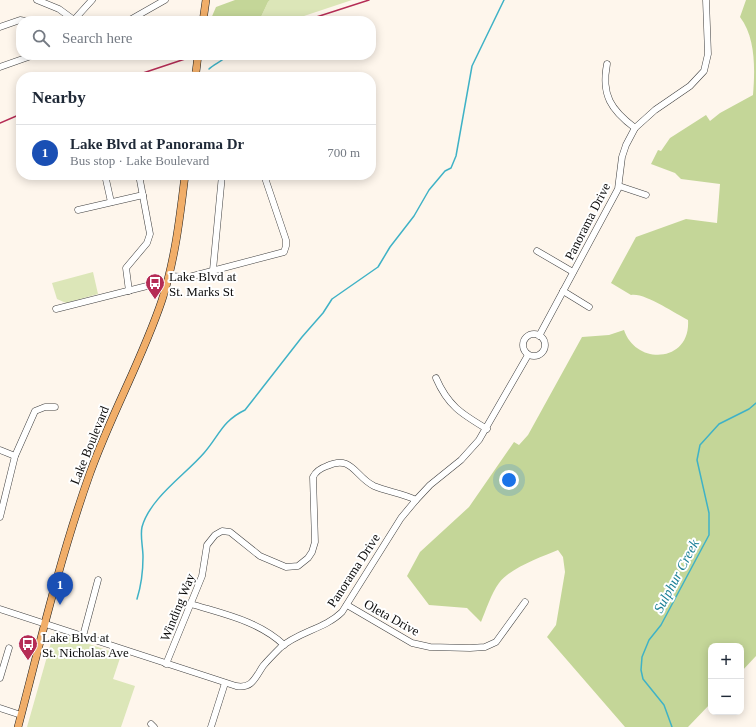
<!DOCTYPE html>
<html lang="en">
<head>
<meta charset="utf-8">
<style>
  body { margin:0; font-family:Georgia,serif; background:#f2f2f3; color:#1f2937 }
  .controls { position:absolute; right:12px; bottom:12px; display:grid; overflow:hidden; border-radius:8px; box-shadow:0 2px 10px #0003 }
  .controls button { width:36px; height:36px; display:grid; place-items:center; padding:0; border:0; border-bottom:1px solid #e0e1e3; background:#fff; color:#1f2937; font:20px sans-serif }
  .you { position:absolute; left:509px; top:480px; width:14px; height:14px; margin:-10px; border:3px solid #fff; border-radius:50%; background:#1a73e8; box-shadow:0 0 0 6px #1a73e833 }
  .badge { display:grid; place-items:center; width:26px; height:26px; border-radius:50%; background:#b52c55; color:#fff; font-size:13px; font-weight:700 }
  .pin { position:absolute; translate:-50% -33px; filter:drop-shadow(0 1px 2px #0008) }
  .pin::after { content:''; position:absolute; top:21px; width:14px; height:12px; background:inherit; clip-path:polygon(0 0,100% 0,50% 100%) }
  .list { margin:0; padding:0; list-style:none }
  h2 { display:flex; justify-content:space-between; align-items:center; height:52px; margin:0; padding:0 16px; font-size:17px }
  h2 small { font-size:13px; font-weight:400; color:#747a83 }
  .list li { display:grid; grid-template-columns:26px 1fr auto; gap:12px; align-items:center; box-sizing:border-box; height:56px; padding:0 16px; border-top:1px solid #e0e1e3 }
  .list b { display:block; font-size:15px; white-space:nowrap }
  .list p { margin:0; font-size:13px; white-space:nowrap; color:#747a83 }
  .list em { font-size:13px; font-style:normal; color:#747a83 }
  .icon { flex:none; width:22px; height:22px; fill:none; stroke:currentColor; stroke-width:2; stroke-linecap:round; stroke-linejoin:round }
  .map { position:relative; flex:none; width:756px; height:727px; overflow:hidden }
  .search { position:absolute; background:#fff; box-shadow:0 2px 10px #0003; left:16px; top:16px; width:360px; height:44px; display:flex; align-items:center; gap:10px; box-sizing:border-box; padding:0 14px; border-radius:16px; color:#747a83; font-size:15px }
  .panel { position:absolute; background:#fff; box-shadow:0 2px 10px #0003; left:16px; top:72px; width:360px; height:108px; border-radius:16px }
  .map>svg:first-child { display:block }
  .green { fill:#dce6b8 }
  .forest { fill:#c4d698 }
  .lines { fill:none; stroke-linecap:round; stroke-linejoin:round }
  .stream { stroke:#3fb2c6; stroke-width:1.5 }
  .minor-casing { stroke:#3f3f3f; stroke-width:7 }
  .major-casing { stroke:#1d1d1d; stroke-width:8 }
  .minor { stroke:#fff; stroke-width:6 }
  .major { stroke:#f1ae69; stroke-width:7 }
  .rail { stroke:#b52c55; stroke-width:1.5 }
  .major-bridge-casing { stroke:#1d1d1d; stroke-width:8; stroke-linecap:butt }
  .major-bridge { stroke:#f1ae69; stroke-width:7 }
  .labels { text-anchor:middle; stroke-width:4; stroke-linejoin:round; paint-order:stroke }
  .street-label { font-size:13px; fill:#0c0c0c; stroke:#fff }
  .poi-label { font-size:13px; fill:#0c0c0c; stroke:#fff; text-anchor:start }
  .water-label { font-size:14px; font-style:italic; fill:#1c8097; stroke:#fff }
</style>
</head>
<body>
<div class="map">
<svg width="756" height="727" viewBox="0 0 756 727">
  <rect width="100%" height="100%" fill="#fef6ec"/>
  <g class="green">
    <path d="M270,0h82l-63,21h-35l6,-2 8,-17z"/>
    <path d="M93,272l5,22 -32,9 -9,-4 -5,-16z"/>
    <path d="M54,632l67,23 -8,24 22,7 -14,41h-94z"/>
  </g>
  <g class="forest">
    <path d="M235,0h35l-2,2 -8,17 -6,2h-44l6,-14z"/>
    <path d="M746,0h10v656l-15,16v-26h-30v57l-23,24h-63l-78,-90 9,-12 9,-53 -2,-15 -5,-7c-17,7 -48,18 -59,33 -8,11 -13,27 -18,39l-14,-14 -38,-3 -22,-29 13,-24 49,-45 45,-65 5,3 9,-10 54,-98 27,-2 15,-5c12,36 67,33 64,-10 -12,-6 -44,-28 -57,-25l-20,-12 25,-46 50,-18 31,4 3,-39 -39,-5 -6,-6 -24,-9 7,-14 3,1 9,-13 36,-23 4,6 10,-8 33,-18c2,-25 3,-57 -13,-78z"/>
  </g>
  <g class="lines">
    <g class="stream">
      <path d="M209,69c5,-5 16,-9 18,-14"/>
      <path d="M137,599c4,-13 6,-28 6,-42 0,-10 -3,-21 -1,-30 8,-29 43,-52 62,-74 15,-17 18,-32 41,-43l57,-73 21,-24 9,-14 46,-32 12,-20 24,-31 15,-26 16,-19 6,-3 5,-12 16,-90 32,-66"/>
      <path d="M672,727l-8,-22 -21,-26 -2,-9 1,-13 7,-17 12,-15 48,-90v-22l-12,-53 3,-15 19,-21 30,-15 7,-6"/>
    </g>
    <defs>
      <g id="minor">
        <path d="M37,0l22,9 15,11"/>
        <path d="M73,21l19,-21"/>
        <path d="M128,21l37,-21"/>
        <path d="M0,27l20,-7 6,1"/>
        <path d="M607,64c-6,31 4,46 28,64"/>
        <path d="M0,67l34,-12"/>
        <path d="M105,175l6,27"/>
        <path d="M619,186l27,9"/>
        <path d="M78,210l65,-15"/>
        <path d="M537,251l36,21"/>
        <path d="M213,270l9,-95"/>
        <path d="M169,276l20,1 95,-25 2,-6v-6l-22,-65"/>
        <path d="M129,291l-3,-23 21,-25 3,-9 -11,-59"/>
        <path d="M563,291l26,16"/>
        <path d="M56,309l91,-23 19,2"/>
        <circle cx="534" cy="345" r="11"/>
        <path d="M539,336l79,-147 4,-32 4,-12 9,-17 20,-18 35,-24 14,-15 4,-17 -2,-54"/>
        <path d="M436,378c12,28 26,36 51,51"/>
        <path d="M0,450l15,6"/>
        <path d="M0,517l15,-61 20,-45 10,-4h10"/>
        <path d="M191,604c32,10 68,17 93,41"/>
        <path d="M347,605l65,38 18,4 40,1 15,-1 11,-5 29,-40"/>
        <path d="M0,609l236,77c16,3 19,-8 27,-20 5,-6 11,-12 17,-18 17,-16 45,-19 62,-36l59,-94 15,-18 14,-15 31,-25 18,-20 49,-85"/>
        <path d="M83,636l15,-56"/>
        <path d="M166,664l36,-88 5,-31 8,-10 7,-4 8,1 30,24 26,11 12,-1 10,-8 4,-6 3,-10 -2,-65c3,-6 8,-9 14,-11 25,-12 28,11 47,20 14,6 28,7 42,14"/>
        <path d="M0,678l9,-30"/>
        <path d="M0,708l21,7"/>
        <path d="M151,724l3,3"/>
        <path d="M211,727l14,-44"/>
      </g>
      <g id="major">
        <path d="M203,21l3,-21"/>
        <path d="M18,727c22,-84 42,-169 71,-251 21,-60 53,-116 73,-176 13,-40 18,-83 23,-125"/>
      </g>
    </defs>
    <use href="#minor" class="minor-casing"/>
    <use href="#major" class="major-casing"/>
    <use href="#minor" class="minor"/>
    <use href="#major" class="major"/>
    <g class="rail">
      <path d="M304,21l65,-21"/>
      <path d="M131,77l60,-20"/>
      <path d="M0,123l21,-9"/>
    </g>
    <defs>
      <path id="major-bridge" d="M196,72l2,-17"/>
    </defs>
    <use href="#major-bridge" class="major-bridge-casing"/>
    <use href="#major-bridge" class="major-bridge"/>
  </g>
  <defs>
    <symbol id="bus-pin" viewBox="-11 -11 22 30"><path d="M0 17L-7.5 6A9.5 9.5 0 1 1 7.5 6Z" fill="#b52c55" stroke="#fff"/><path d="M-5-6H5V4H4V6H2V4H-2V6H-4V4H-5ZM-3.5-4V0h7V-4ZM-3.5 1.2v1.5H-2V1.2ZM2 1.2v1.5H3.5V1.2Z" fill="#fff"/></symbol>
  </defs>
  <g fill-rule="evenodd">
    <use href="#bus-pin" x="144" y="272" width="22" height="30"/>
    <use href="#bus-pin" x="17" y="633" width="22" height="30"/>
  </g>
  <g class="labels">
    <g class="street-label">
      <text transform="translate(587 221) rotate(-63)" y="5">Panorama Drive</text>
      <text transform="translate(89 445) rotate(-68)" y="5">Lake Boulevard</text>
      <text transform="translate(353 570) rotate(-57)" y="5">Panorama Drive</text>
      <text transform="translate(177 607) rotate(-68)" y="5">Winding Way</text>
      <text transform="translate(392 617) rotate(29)" y="5">Oleta Drive</text>
    </g>
    <g class="poi-label">
      <text x="169" y="281">Lake Blvd at<tspan x="169" dy="15">St. Marks St</tspan></text>
      <text x="42" y="642">Lake Blvd at<tspan x="42" dy="15">St. Nicholas Ave</tspan></text>
    </g>
    <g class="water-label">
      <text transform="translate(676 576) rotate(-62)" y="5">Sulphur Creek</text>
    </g>
  </g>
</svg>
<div class="controls">
<button>+</button>
<button>−</button>
</div>
<div class="you"></div>
<div class="pin badge" style="left:60px;top:605px;background:#1a4fb4">1</div>
<div class="search"><svg class="icon" aria-label="search" viewBox="0 0 24 24"><circle cx="10" cy="10" r="6"/><path d="M15 15l6 6"/></svg>Search here</div>
<section class="panel">
<h2>Nearby<small></small></h2>
<ul class="list">
<li><span class="badge" style="background:#1a4fb4">1</span><div><b>Lake Blvd at Panorama Dr</b><p>Bus stop · Lake Boulevard</p></div><em>700 m</em></li>
</ul>
</section>
</div>
</body>
</html>
